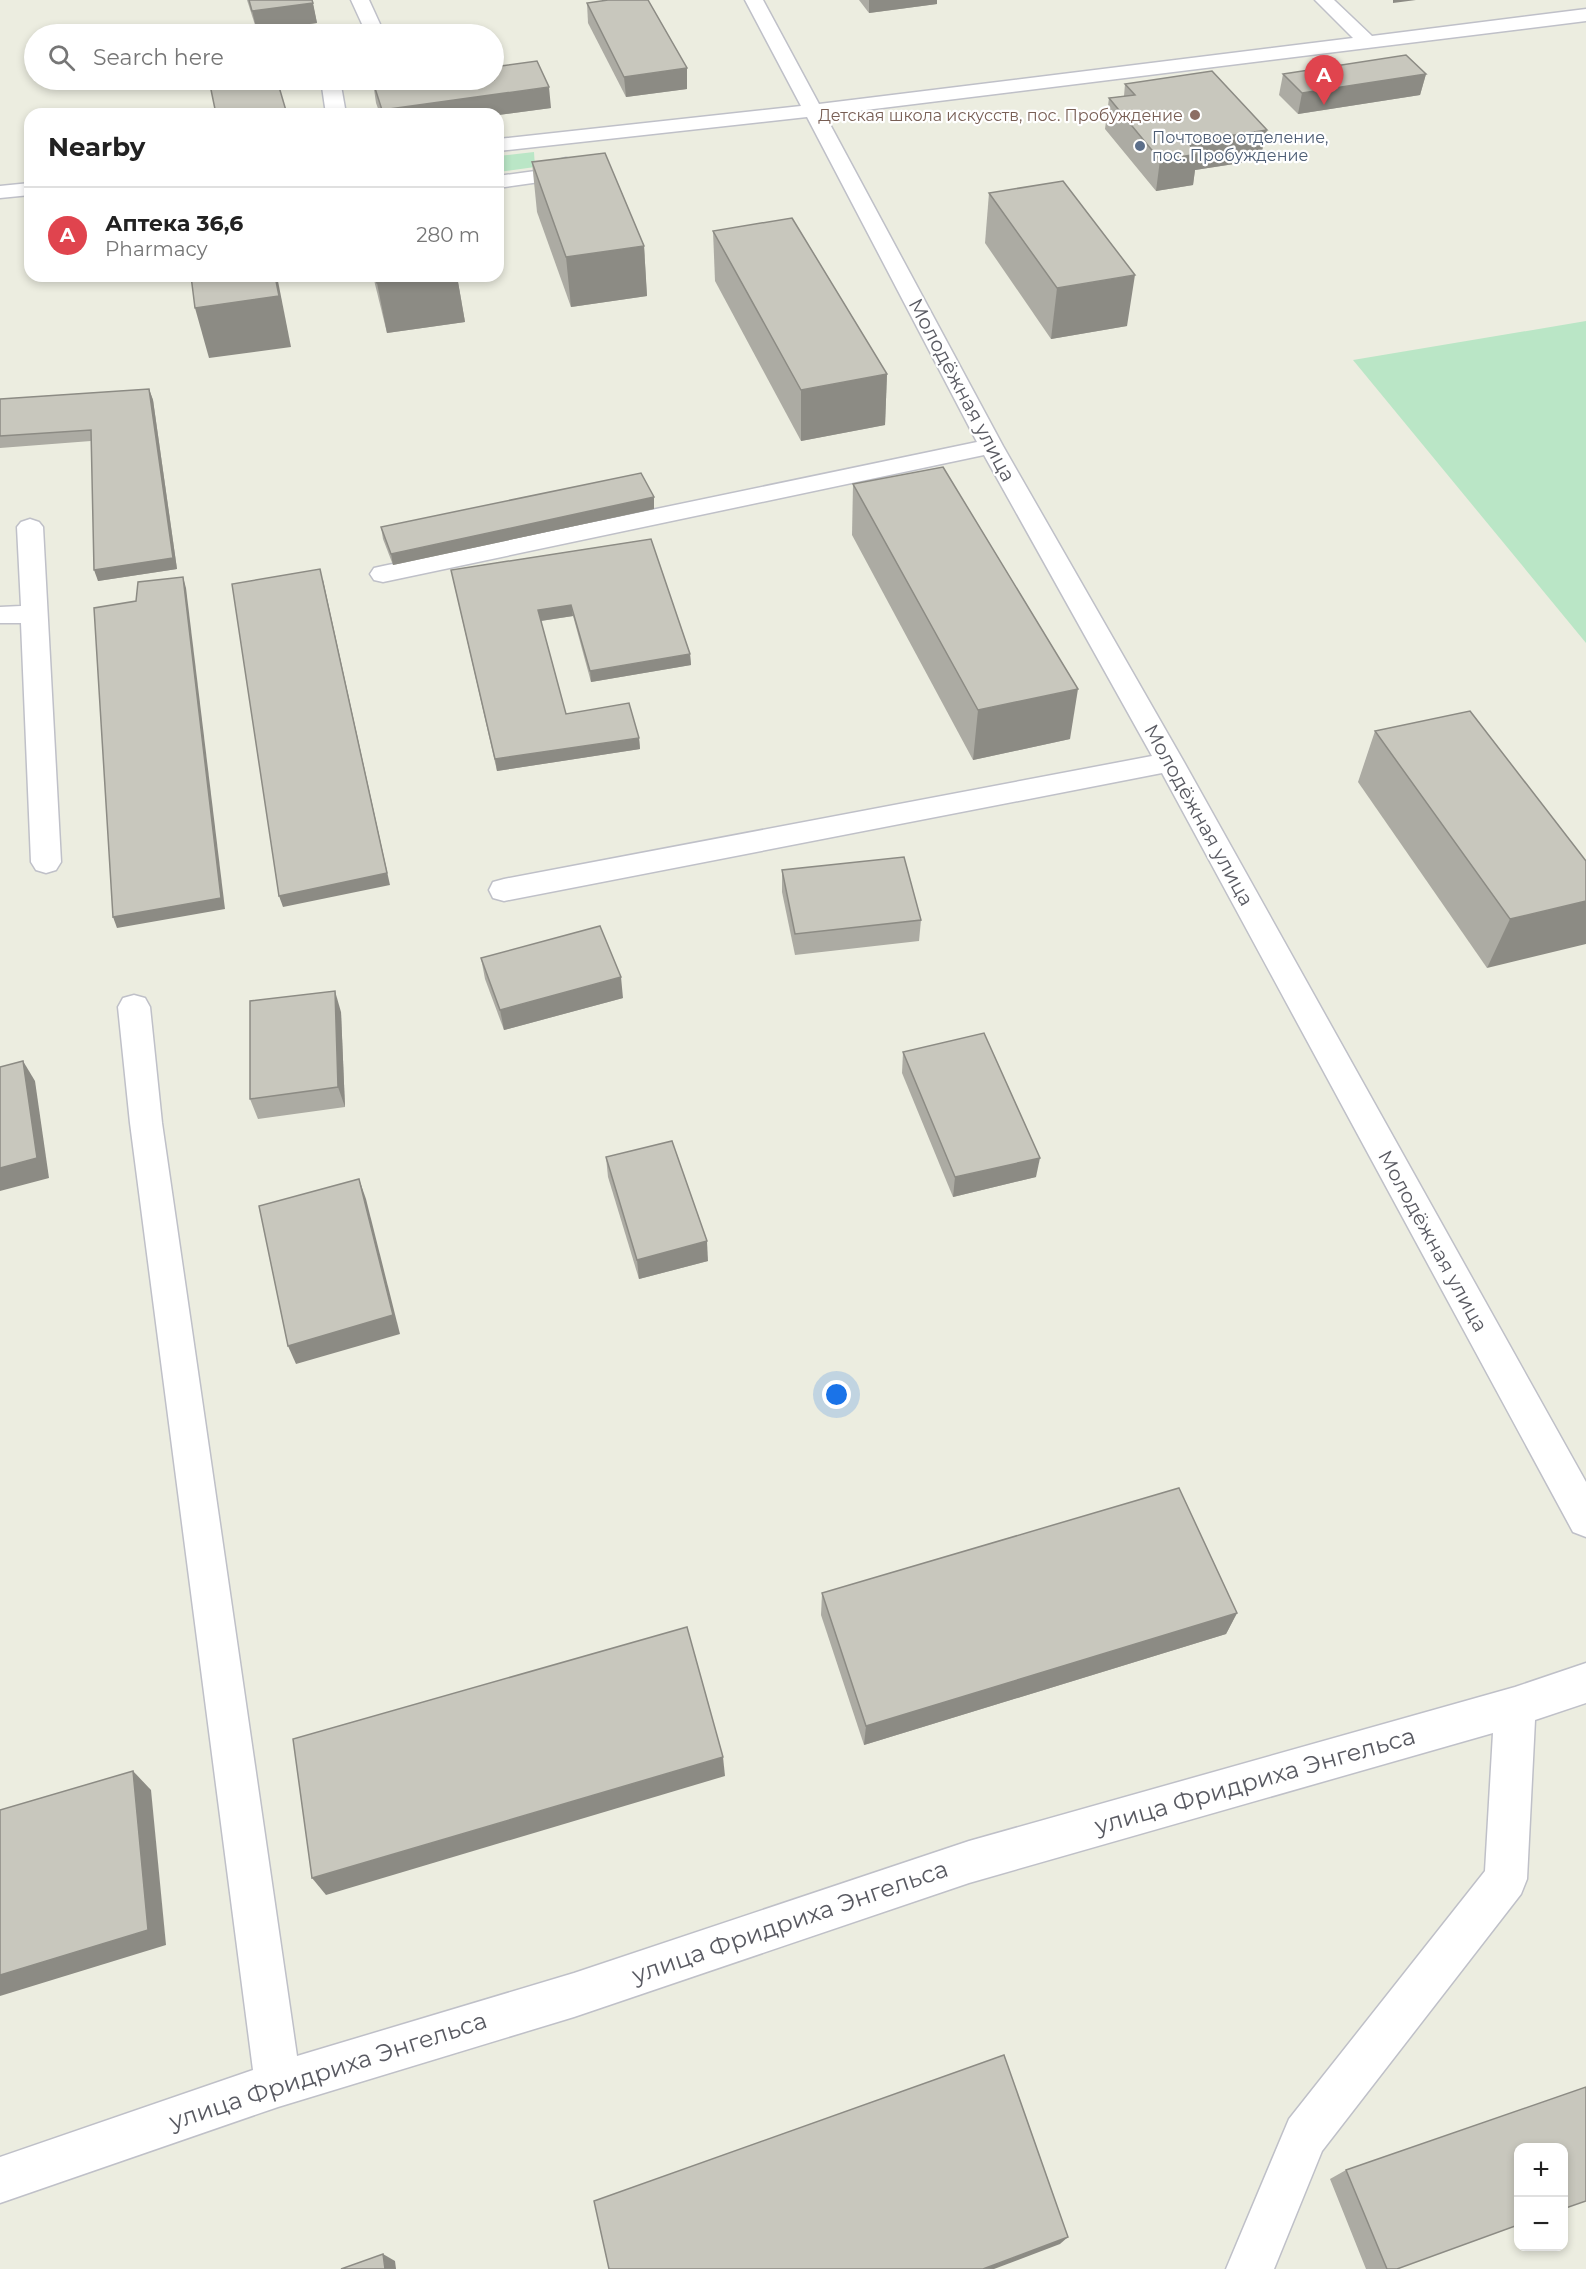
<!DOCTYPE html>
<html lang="en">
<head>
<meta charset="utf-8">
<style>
  body { margin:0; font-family:Montserrat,sans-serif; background:#f6f6f6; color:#222 }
  .controls { position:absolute; right:18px; bottom:18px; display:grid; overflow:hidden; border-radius:12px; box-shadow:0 3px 9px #0003 }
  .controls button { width:54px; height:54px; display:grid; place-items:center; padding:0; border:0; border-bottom:2px solid #e0e0e0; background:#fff; color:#222; font:30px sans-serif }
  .you { position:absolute; left:837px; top:1395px; width:21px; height:21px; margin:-15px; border:4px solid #fff; border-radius:50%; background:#1a73e8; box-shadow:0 0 0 9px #1a73e833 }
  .badge { display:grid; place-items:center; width:39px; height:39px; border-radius:50%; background:#f16b21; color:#fff; font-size:20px; font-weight:700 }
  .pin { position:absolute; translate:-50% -50px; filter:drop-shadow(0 2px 3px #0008) }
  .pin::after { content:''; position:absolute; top:32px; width:21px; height:18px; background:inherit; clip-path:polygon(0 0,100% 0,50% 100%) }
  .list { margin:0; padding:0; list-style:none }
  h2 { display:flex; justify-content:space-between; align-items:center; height:78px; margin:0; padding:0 24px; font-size:26px }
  h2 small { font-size:20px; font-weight:400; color:#767676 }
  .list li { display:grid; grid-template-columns:39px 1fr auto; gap:18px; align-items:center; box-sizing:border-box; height:96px; padding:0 24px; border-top:2px solid #e0e0e0 }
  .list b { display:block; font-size:22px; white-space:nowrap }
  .list p { margin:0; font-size:20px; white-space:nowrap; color:#767676 }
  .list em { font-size:20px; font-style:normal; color:#767676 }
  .icon { flex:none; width:33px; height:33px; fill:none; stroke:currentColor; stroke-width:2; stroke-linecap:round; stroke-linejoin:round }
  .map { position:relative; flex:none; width:1586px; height:2269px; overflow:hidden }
  .search { position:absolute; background:#fff; box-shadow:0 3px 9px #0003; left:24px; top:24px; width:480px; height:66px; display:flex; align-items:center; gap:15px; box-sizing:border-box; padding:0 21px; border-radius:33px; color:#767676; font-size:22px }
  .panel { position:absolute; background:#fff; box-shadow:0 3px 9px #0003; left:24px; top:108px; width:480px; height:174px; border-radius:18px }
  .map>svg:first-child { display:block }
  .green { fill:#bae6c6 }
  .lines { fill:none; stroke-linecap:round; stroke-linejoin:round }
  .minor-casing { stroke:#bfc0c8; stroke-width:3 }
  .minor { fill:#fff; fill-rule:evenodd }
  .wall { fill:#acaba3 }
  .shaded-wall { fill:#8c8b84 }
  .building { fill:#c8c7bd; stroke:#8c8b84; stroke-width:1.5 }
  .education-dot { fill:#8d6e63; stroke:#fff; stroke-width:2 }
  .service-dot { fill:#5c6f8a; stroke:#fff; stroke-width:2 }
  .labels { text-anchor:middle; stroke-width:4.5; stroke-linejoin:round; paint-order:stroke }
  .far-education-label { font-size:16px; fill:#785e54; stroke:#fff; text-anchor:end }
  .far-service-label { font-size:16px; fill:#4e5e75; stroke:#fff; text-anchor:start }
  .street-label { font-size:20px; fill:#595a62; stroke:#fff }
  .near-street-label { font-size:24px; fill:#595a62; stroke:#fff }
</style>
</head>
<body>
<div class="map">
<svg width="1586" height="2269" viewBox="0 0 1586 2269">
  <rect width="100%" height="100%" fill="#ecede0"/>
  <g class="green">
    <path d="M534,152l1,15 -37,5v-16z"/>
    <path d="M1586,321v322l-233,-283z"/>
  </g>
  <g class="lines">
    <defs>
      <g id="minor">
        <path d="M351,0h18l11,24 -4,10h-18l4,-10z"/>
        <path d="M745,0h18l56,104 534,-66 -38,-38h19l38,36 214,-27v12l-761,94 178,331 181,316 402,720v55l-13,-5 -411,-759 -658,128 -11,-3 -4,-8 4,-8 11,-3 648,-123 -168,-301 -601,127 -9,-2 -4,-6 4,-6 9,-2 594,-124 -170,-325 -309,34v-12l303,-33z"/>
        <path d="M321,80h19l6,34h-20z"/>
        <path d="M566,158l7,2 5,13 -3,4 -77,11v-12l59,-8 -1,-4 3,-4z"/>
        <path d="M30,183v12l-30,3v-12z"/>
        <path d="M30,519l9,3 4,5 18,335 -5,8 -10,3 -10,-3 -5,-8 -10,-239h-21v-16l21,-1 -4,-79 4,-5z"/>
        <path d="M134,995l11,3 5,9 12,116 135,933 277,-83 395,-132 546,-154 71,-24v40l-51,17 -8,159 -6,15 -199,257 -48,118h-48l63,-150 196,-248 8,-138 -524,150 -395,134 -296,90 -278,96v-46l253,-87 -123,-947 -12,-116 5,-9z"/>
      </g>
    </defs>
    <use href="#minor" class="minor-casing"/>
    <use href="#minor" class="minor"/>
  </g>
  <g class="wall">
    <path d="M247,0h65l5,23 -60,8z"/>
    <path d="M859,0h78v4l-68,9z"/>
    <path d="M587,3l100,65v21l-61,8 -38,-74z"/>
    <path d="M1283,74h143l-6,21 -122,19 -19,-19z"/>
    <path d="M373,82l178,26 -53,7v-1h-118l-4,-11z"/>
    <path d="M1125,84l135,76 -65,10 -2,15 -37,6 -51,-62 4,-31 15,-2z"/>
    <path d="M532,162l112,84 3,50 -76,11 -34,-95z"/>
    <path d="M989,193l138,133 -76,13 -66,-96z"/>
    <path d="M713,231l174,143 -2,51 -84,16 -86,-160z"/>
    <path d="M373,276h84l8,46 -78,11z"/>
    <path d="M149,389l4,11 24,169 -79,12 -7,-140 -91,7v-49z"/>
    <path d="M853,484l217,255 -97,21 -121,-225z"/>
    <path d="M654,509l-261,56 -10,-26 -2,-12z"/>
    <path d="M651,539l39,115 1,11 -100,17 -18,-66 -32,5 25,93 73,24 1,11 -143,22 -46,-201z"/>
    <path d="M1375,731l211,130 -99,107 -129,-186z"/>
    <path d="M782,870l139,50 -2,21 -124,14 -13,-63z"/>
    <path d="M481,958l142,40 -119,32 -19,-51z"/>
    <path d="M341,1012l4,95 -87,12 -8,-20z"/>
    <path d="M903,1052l133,125 -83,20 -51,-124z"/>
    <path d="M606,1157l102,104 -69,18 -31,-102z"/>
    <path d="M822,1593l415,20 -11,21 -362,111 -43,-130z"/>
    <path d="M1346,2170l51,99h-31l-36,-90z"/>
  </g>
  <g class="shaded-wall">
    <path d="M869,0h68v4l-68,9z"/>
    <path d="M1393,0h23l-23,3z"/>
    <path d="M313,3l4,20 -60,8 -5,-20z"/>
    <path d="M687,68v21l-61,8 -2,-20z"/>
    <path d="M1426,74l-6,21 -122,19 4,-21z"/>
    <path d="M549,87l2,21 -53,7v-1h-115l-1,-4z"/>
    <path d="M1267,130l-7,30 -65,10 -2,15 -37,6 4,-31 27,-18z"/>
    <path d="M644,246l3,50 -76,11 -5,-50z"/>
    <path d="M1135,275l-8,51 -76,13 6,-51z"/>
    <path d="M275,276h2l14,71 -82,11 -14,-50z"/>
    <path d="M426,276h31l8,46 -78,11 -10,-50z"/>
    <path d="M887,374l-2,51 -84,16v-51z"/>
    <path d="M149,389l4,11 24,169 -79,12 -4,-11z"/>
    <path d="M654,497v12l-261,56 -2,-11z"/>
    <path d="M183,577l3,11 39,321 -108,19 -4,-11z"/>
    <path d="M323,580l67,305 -107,22 -4,-11z"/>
    <path d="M571,605l2,11 -33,5 -2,-11z"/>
    <path d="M690,654l1,11 -100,17 -1,-11z"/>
    <path d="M1078,689l-8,50 -97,21 5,-50z"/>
    <path d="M639,738l1,11 -143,22 -2,-12z"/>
    <path d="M1586,901v43l-99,24 23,-49z"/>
    <path d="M621,977l2,21 -119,32 -4,-20z"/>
    <path d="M335,991l6,21 4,95 -7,-20z"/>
    <path d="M23,1061l12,20 14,97 -49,13v-23z"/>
    <path d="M1040,1158l-4,19 -83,20 2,-20z"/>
    <path d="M359,1179l7,20 34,135 -104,30 -8,-18z"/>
    <path d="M707,1241l1,20 -69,18 -2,-19z"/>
    <path d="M1237,1613l-11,21 -362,111 2,-19z"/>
    <path d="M723,1757l2,19 -399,119 -14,-17z"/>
    <path d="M133,1771l18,19 15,155 -166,51v-21z"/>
    <path d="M1068,2237l-8,7 -66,25h-11z"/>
    <path d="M383,2254l12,7 1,8h-11z"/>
  </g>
  <g class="building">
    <path d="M249,0h63l1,3 -61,8z"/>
    <path d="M608,0h40l39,68 -63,9 -37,-74z"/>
    <path d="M1406,55l20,19 -124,19 -19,-19z"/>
    <path d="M537,61l12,26 -167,23 -9,-28 22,-2h99v-13z"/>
    <path d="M1212,71l55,59 -80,12 11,12 -38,6 -51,-62 26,-3 -10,-11z"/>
    <path d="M209,80h68l10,34h-71z"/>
    <path d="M605,153l39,93 -78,11 -34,-95z"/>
    <path d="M1063,181l72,94 -78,13 -68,-95z"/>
    <path d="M792,218l95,156 -86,16 -88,-159z"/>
    <path d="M191,276h84l4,20 -84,12z"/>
    <path d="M375,276h51l-49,7z"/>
    <path d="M149,389l24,169 -79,12 -3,-140 -91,6v-37z"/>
    <path d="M943,467l135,222 -100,21 -125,-226z"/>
    <path d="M641,473l13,24 -263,57 -10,-27z"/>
    <path d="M651,539l39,115 -100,17 -19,-66 -33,5 28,104 63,-11 10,35 -144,21 -44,-189z"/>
    <path d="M320,569l67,304 -108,23 -47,-312z"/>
    <path d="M183,577l38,321 -108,19 -19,-309 42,-7 2,-19z"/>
    <path d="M1470,711l116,150v40l-76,18 -135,-188z"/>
    <path d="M904,857l17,63 -126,14 -13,-64z"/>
    <path d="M600,926l21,51 -121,33 -19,-52z"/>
    <path d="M335,991l3,96 -88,12v-98z"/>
    <path d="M984,1033l56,125 -85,19 -52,-125z"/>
    <path d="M23,1061l14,97 -37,10v-101z"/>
    <path d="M672,1141l35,100 -70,19 -31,-103z"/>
    <path d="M359,1179l34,136 -105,31 -29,-140z"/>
    <path d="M1179,1488l58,125 -371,113 -44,-133z"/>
    <path d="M687,1627l36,130 -411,121 -19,-139z"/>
    <path d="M133,1771l15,159 -148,45v-165z"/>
    <path d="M1004,2055l64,182 -85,32h-374l-15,-68z"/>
    <path d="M1586,2087v114l-23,8v-61h-45v77l-121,44h-10l-41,-99z"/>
    <path d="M383,2254l2,15h-44z"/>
  </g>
  <circle class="education-dot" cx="1195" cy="115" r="6"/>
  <circle class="service-dot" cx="1140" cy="146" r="6"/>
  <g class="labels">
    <g class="far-education-label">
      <text x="1183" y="121">Детская школа искусств, пос. Пробуждение</text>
    </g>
    <g class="far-service-label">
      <text x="1152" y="143">Почтовое отделение,<tspan x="1152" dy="18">пос. Пробуждение</tspan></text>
    </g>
    <g class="street-label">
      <text transform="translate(962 390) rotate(62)" y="7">Молодёжная улица</text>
      <text transform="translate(1199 815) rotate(61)" y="7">Молодёжная улица</text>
      <text transform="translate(1433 1241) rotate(61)" y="7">Молодёжная улица</text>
    </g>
    <g class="near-street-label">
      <text transform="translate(1255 1781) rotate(-16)" y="8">улица Фридриха Энгельса</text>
      <text transform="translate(790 1922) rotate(-19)" y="8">улица Фридриха Энгельса</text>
      <text transform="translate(328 2071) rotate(-18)" y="8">улица Фридриха Энгельса</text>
    </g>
  </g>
</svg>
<div class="controls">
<button>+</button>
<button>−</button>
</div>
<div class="you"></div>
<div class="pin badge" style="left:1324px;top:105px;background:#e0444e">A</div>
<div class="search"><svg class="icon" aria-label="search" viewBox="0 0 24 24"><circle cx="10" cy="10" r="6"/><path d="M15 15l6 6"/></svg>Search here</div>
<section class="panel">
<h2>Nearby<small></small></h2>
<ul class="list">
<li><span class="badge" style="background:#e0444e">A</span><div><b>Аптека 36,6</b><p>Pharmacy</p></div><em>280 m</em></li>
</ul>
</section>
</div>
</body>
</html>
